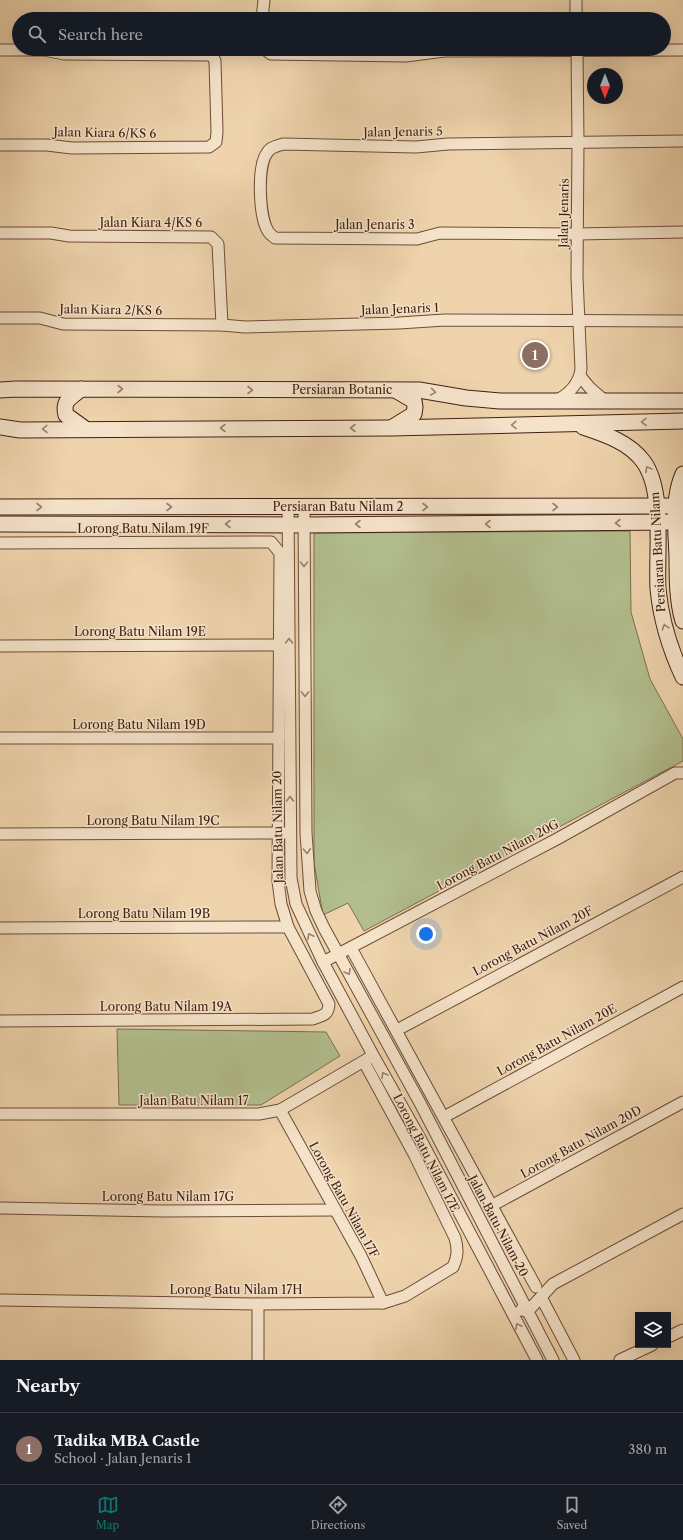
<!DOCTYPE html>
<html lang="en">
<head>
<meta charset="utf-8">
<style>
  body { margin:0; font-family:"Libre Caslon Text",serif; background:#242831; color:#f1f3f6 }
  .controls { position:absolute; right:12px; bottom:12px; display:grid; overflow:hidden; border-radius:0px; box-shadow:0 4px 16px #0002 }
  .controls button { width:36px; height:36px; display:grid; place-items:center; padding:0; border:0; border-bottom:1px solid #363941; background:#171b24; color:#f1f3f6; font:20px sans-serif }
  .compass { position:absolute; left:587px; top:68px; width:36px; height:36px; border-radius:50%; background:#171b24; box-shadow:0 4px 16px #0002; rotate:180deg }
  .you { position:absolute; left:426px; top:934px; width:14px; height:14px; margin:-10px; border:3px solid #fff; border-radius:50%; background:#1a73e8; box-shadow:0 0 0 6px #1a73e833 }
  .badge { display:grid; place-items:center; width:26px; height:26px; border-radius:50%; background:#0f766e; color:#fff; font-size:13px; font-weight:700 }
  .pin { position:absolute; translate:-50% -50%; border:2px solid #fff; box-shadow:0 1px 4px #0006 }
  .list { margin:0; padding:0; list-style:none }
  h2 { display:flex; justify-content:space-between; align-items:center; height:52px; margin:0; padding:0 16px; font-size:17px }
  h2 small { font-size:13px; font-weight:400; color:#9ea1a6 }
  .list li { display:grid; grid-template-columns:26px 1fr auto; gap:12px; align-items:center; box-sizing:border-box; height:72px; padding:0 16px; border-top:1px solid #363941 }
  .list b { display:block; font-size:15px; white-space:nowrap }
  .list p { margin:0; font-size:13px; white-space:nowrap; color:#9ea1a6 }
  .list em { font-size:13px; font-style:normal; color:#9ea1a6 }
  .icon { flex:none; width:22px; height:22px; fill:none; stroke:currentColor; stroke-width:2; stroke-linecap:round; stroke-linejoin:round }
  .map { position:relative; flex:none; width:683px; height:1360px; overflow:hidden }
  .search { position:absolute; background:#171b24; box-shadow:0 4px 16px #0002; left:12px; right:12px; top:12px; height:44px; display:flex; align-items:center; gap:10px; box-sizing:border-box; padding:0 14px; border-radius:22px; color:#9ea1a6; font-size:15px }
  .sheet { height:124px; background:#171b24 }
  nav { display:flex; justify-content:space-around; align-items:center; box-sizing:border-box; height:56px; border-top:1px solid #363941; background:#171b24; font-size:11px; color:#9ea1a6 }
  nav a { display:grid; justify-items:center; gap:2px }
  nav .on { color:#0f766e }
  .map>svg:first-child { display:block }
  .green { fill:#b2be8e; stroke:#7a6f50 }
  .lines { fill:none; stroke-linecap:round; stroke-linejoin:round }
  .street-casing { stroke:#6c4d38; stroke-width:13 }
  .secondary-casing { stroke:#412012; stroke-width:17 }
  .street { stroke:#f4e2c9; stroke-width:11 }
  .secondary { stroke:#f4e2c9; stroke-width:15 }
  .oneway { stroke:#9a816e }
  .labels { text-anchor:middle; stroke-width:3; stroke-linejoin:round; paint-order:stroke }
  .street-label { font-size:12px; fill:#412012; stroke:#f4e2c9 }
</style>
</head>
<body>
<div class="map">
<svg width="683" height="1360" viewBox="0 0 683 1360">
  <rect width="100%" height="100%" fill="#eed3ac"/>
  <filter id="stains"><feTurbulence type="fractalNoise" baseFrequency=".005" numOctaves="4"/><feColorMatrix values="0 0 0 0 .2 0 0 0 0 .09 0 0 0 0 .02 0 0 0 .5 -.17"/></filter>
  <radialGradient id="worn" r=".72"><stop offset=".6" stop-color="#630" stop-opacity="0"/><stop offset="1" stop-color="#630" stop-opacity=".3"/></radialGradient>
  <g class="green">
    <path d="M630,531l1,81 19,67 33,60v22l-319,170 -16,-28 -25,12 -9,-52v-330z"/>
    <path d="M117,1029l209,3 14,24 -79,49h-142z"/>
  </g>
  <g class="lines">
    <defs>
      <g id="street">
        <path d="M576,0v19"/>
        <path d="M262,19l2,-19"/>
        <path d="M264,49l7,5 135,2 38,-5 239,-1"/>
        <path d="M0,50h44l20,4 146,1 3,2 2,4 2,71 -1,10 -7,5 -137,1 -25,-3h-47"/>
        <path d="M683,141l-235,3 -32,3 -133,-3c-6,2 -13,3 -16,9 -10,13 -8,64 1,78 1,3 5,5 7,7l142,1 23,-6 137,1 106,-2"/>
        <path d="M0,233h51l18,3 142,1 7,7 4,81"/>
        <path d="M0,318h40l23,6 159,1 23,2 154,-4 46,-3 238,1"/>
        <path d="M580,376l10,12 15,13"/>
        <path d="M555,401c13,-6 24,-17 26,-32l-4,-92 1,-136 -1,-92"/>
        <path d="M288,507l3,371 5,26 27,58 50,93 48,85 116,220"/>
        <path d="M304,507l2,326 4,58 6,20 8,17 96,175 133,257"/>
        <path d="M0,543l271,-1 9,11 -2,328 3,23 7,23 41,77c-1,12 -6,11 -16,15l-313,2"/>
        <path d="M0,646l279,-1"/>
        <path d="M0,738h279"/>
        <path d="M0,834l285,-1"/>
        <path d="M0,928l288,-1"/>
        <path d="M351,948l185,339"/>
        <path d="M323,962l234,-123 118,-66h8"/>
        <path d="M397,1030l286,-153"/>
        <path d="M280,1110l81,146 22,47"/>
        <path d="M0,1114h259l21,-4 89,-52"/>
        <path d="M444,1117l239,-130"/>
        <path d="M491,1206l192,-104"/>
        <path d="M0,1208l162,3 173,-1"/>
        <path d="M541,1297l33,63"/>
        <path d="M1,1300l257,4 125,-1 22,-7 48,-29c5,-11 5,-18 2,-29l-40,-82 -51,-94"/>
        <path d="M521,1310l7,1 25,-27 130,-70"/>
        <path d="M668,1337l15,-7"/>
        <path d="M258,1360v-56"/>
        <path d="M620,1360l32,-15"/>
      </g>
      <g id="secondary">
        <path d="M81,389c-10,9 -19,11 -15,26l18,13"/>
        <path d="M0,390l16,-1 403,1 47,8 34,3h183"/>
        <path d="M0,427l20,3 372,-2 291,-7"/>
        <path d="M393,427l21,-13 1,-7 -1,-6 -17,-10"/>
        <path d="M583,427c21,7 46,15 60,34 22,29 13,92 15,128 3,31 12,60 25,88"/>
        <path d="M683,474c-11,25 -7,55 -6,83 0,21 0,44 6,64"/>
        <path d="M0,507l676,-1"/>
        <path d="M0,524l303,1 373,-3"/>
      </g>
    </defs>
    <use href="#street" class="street-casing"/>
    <use href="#secondary" class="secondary-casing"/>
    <use href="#street" class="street"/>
    <use href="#secondary" class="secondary"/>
  </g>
  <defs><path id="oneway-chevron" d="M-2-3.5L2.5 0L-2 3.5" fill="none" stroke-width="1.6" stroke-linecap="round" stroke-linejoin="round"/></defs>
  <g class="oneway">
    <use href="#oneway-chevron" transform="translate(120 389)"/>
    <use href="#oneway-chevron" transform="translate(250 390)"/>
    <use href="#oneway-chevron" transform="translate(433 392) rotate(9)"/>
    <use href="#oneway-chevron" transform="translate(644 422) rotate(179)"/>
    <use href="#oneway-chevron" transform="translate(514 425) rotate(179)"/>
    <use href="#oneway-chevron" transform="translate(223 428) rotate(180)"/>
    <use href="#oneway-chevron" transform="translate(353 428) rotate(180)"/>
    <use href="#oneway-chevron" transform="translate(45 429) rotate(179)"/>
    <use href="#oneway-chevron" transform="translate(648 469) rotate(-118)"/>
    <use href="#oneway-chevron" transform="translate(39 507)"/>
    <use href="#oneway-chevron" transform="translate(169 507)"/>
    <use href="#oneway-chevron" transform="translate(425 507)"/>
    <use href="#oneway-chevron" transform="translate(555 507)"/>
    <use href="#oneway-chevron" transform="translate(618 523) rotate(180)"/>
    <use href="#oneway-chevron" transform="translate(228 524) rotate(-180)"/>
    <use href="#oneway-chevron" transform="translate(358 524) rotate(180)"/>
    <use href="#oneway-chevron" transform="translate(488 524) rotate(180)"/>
    <use href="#oneway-chevron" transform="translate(304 564) rotate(90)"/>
    <use href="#oneway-chevron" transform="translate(665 627) rotate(-107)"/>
    <use href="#oneway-chevron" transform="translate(289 641) rotate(-90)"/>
    <use href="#oneway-chevron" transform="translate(305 694) rotate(90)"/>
    <use href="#oneway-chevron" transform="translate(290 799) rotate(-90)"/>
    <use href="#oneway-chevron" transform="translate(307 851) rotate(87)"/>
    <use href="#oneway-chevron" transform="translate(310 936) rotate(-117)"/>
    <use href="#oneway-chevron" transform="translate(348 972) rotate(61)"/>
    <use href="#oneway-chevron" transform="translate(384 1075) rotate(-120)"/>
    <use href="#oneway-chevron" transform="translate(518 1326) rotate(-117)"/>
  </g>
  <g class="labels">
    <g class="street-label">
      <text transform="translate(403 132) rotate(-1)" y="4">Jalan Jenaris 5</text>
      <text transform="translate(105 133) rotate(1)" y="4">Jalan Kiara 6/KS 6</text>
      <text transform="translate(564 213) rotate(-89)" y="4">Jalan Jenaris</text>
      <text x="151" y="227">Jalan Kiara 4/KS 6</text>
      <text x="375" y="229">Jalan Jenaris 3</text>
      <text transform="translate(400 309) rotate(-2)" y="4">Jalan Jenaris 1</text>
      <text transform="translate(111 310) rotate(1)" y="4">Jalan Kiara 2/KS 6</text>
      <text x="342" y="394">Persiaran Botanic</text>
      <text x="338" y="511">Persiaran Batu Nilam 2</text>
      <text x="143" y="533">Lorong Batu Nilam 19F</text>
      <text transform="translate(658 552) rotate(-93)" y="4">Persiaran Batu Nilam</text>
      <text x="140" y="636">Lorong Batu Nilam 19E</text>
      <text x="139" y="729">Lorong Batu Nilam 19D</text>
      <text x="153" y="825">Lorong Batu Nilam 19C</text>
      <text transform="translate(278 827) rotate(-91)" y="4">Jalan Batu Nilam 20</text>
      <text transform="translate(498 855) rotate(-28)" y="4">Lorong Batu Nilam 20G</text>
      <text x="144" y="918">Lorong Batu Nilam 19B</text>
      <text transform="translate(533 941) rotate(-28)" y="4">Lorong Batu Nilam 20F</text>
      <text x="166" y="1011">Lorong Batu Nilam 19A</text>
      <text transform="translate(557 1040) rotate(-29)" y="4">Lorong Batu Nilam 20E</text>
      <text x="194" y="1105">Jalan Batu Nilam 17</text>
      <text transform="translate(581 1142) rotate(-29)" y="4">Lorong Batu Nilam 20D</text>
      <text transform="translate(426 1153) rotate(63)" y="4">Lorong Batu Nilam 17E</text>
      <text x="168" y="1201">Lorong Batu Nilam 17G</text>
      <text transform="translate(344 1200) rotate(61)" y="4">Lorong Batu Nilam 17F</text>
      <text transform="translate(498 1226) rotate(62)" y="4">Jalan Batu Nilam 20</text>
      <text x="236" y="1294">Lorong Batu Nilam 17H</text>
    </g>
  </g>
  <rect width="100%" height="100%" filter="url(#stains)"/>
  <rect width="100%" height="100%" fill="url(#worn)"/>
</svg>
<div class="controls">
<button><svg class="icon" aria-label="layers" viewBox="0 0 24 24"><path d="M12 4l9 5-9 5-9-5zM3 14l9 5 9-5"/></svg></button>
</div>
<svg class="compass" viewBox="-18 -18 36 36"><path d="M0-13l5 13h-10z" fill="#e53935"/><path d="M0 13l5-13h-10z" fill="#9ea1a6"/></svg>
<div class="you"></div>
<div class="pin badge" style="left:535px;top:355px;background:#8d6e63">1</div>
<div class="search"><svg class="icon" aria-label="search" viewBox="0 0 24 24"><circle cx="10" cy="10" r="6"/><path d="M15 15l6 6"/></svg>Search here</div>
</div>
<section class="sheet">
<h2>Nearby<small></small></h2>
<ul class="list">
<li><span class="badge" style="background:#8d6e63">1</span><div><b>Tadika MBA Castle</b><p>School · Jalan Jenaris 1</p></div><em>380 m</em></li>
</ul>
</section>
<nav>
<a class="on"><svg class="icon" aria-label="map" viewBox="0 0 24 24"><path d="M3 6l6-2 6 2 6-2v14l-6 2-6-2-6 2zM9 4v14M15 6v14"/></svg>Map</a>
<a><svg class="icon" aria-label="directions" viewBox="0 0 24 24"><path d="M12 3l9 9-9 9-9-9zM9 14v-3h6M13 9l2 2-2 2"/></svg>Directions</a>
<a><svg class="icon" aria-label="saved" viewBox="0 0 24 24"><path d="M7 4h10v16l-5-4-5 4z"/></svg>Saved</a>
</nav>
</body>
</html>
